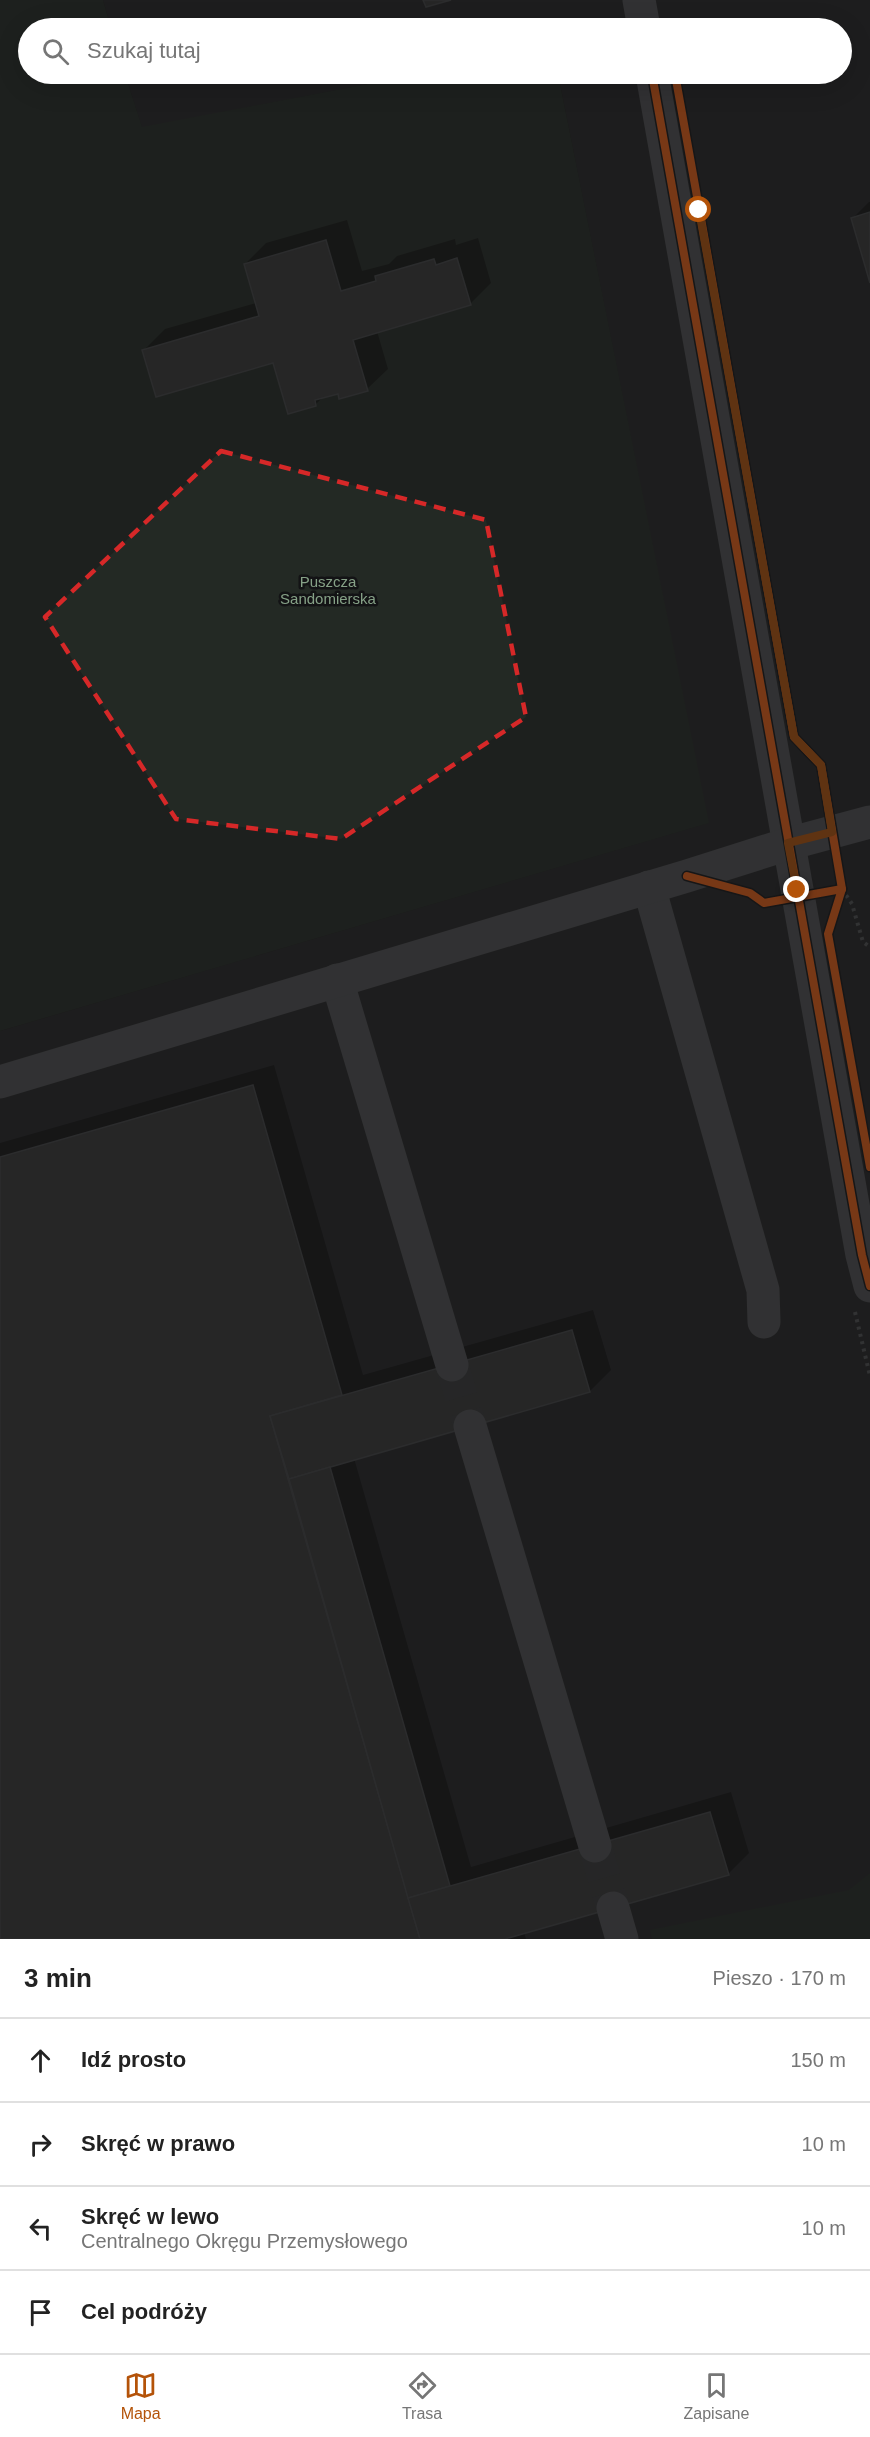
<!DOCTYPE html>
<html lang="pl">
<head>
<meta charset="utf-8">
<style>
  body { margin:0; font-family:Arial,sans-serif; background:#f6f6f6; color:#222 }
  .stop { position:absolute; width:18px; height:18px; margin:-14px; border:4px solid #b45309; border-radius:50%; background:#fff }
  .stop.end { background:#b45309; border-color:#fff; box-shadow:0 2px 6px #0008 }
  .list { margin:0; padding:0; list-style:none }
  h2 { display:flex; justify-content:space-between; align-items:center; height:78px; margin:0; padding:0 24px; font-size:26px }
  h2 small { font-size:20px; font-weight:400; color:#767676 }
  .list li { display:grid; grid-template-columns:39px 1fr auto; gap:18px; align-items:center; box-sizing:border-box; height:84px; padding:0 24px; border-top:2px solid #e0e0e0 }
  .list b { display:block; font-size:22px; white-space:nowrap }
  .list p { margin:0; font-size:20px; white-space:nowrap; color:#767676 }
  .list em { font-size:20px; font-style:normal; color:#767676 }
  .icon { flex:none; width:33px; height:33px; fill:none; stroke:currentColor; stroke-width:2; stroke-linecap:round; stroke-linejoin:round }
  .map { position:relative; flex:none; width:870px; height:1939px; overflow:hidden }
  .search { position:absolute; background:#fff; box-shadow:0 6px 24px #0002; left:18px; right:18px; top:18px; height:66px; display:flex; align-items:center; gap:15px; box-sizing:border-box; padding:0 21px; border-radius:33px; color:#767676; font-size:22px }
  .sheet { height:414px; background:#fff }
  nav { display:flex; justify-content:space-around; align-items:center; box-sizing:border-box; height:84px; border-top:2px solid #e0e0e0; background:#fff; font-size:16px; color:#767676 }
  nav a { display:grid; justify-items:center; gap:3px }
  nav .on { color:#b45309 }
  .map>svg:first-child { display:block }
  .built { fill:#232325 }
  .green { fill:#232924 }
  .shadow { fill:#0007 }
  .building { fill:#353536; stroke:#424345; stroke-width:1.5 }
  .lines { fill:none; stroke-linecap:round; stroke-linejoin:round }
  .minor-tunnel { stroke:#363739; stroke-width:33; stroke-dasharray:33 16; stroke-linecap:butt }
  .path { stroke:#4f5052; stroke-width:4; stroke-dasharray:3 4.5; stroke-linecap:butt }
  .minor { stroke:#4e4f52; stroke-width:33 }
  .cycleway-casing { stroke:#131315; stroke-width:11 }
  .cycleway { stroke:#e95d12; stroke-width:8 }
  .route { stroke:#b45309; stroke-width:8 }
  .marked { fill:none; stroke:#d62828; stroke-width:4.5; stroke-dasharray:12 8; stroke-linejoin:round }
  .labels { text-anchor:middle; stroke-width:5; stroke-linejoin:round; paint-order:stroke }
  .park-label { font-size:15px; fill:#86a187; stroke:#131315 }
</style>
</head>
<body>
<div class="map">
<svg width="870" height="1939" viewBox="0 0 870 1939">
  <rect width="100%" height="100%" fill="#191919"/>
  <g class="built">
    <path d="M103,0h767v1939h-870v-908l708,-208 -150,-749h284v-46h-731z"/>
    <path d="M125,74h295l-278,54z"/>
  </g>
  <g class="green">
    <path d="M0,0h103l8,28h-83v46h97l17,53 278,-53h138l151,749 -709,208z"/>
    <path d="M870,1873v66h-218l-2,-9 199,-40z"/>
  </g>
  <g class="shadow">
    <path d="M869,202h1v76l-17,-60z"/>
    <path d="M347,220l15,51 27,-7 8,-8 58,-17 1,6 22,-7 13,45 -21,21 -93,27 11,38 -21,20 -28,3 -15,4 -9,9 -41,-44 -130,-11 21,-21 91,-26 -11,-39 21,-21z"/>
    <path d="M274,1065l89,310 230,-65 18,60 -21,21 -236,67 117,409 260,-75 18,61 -21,21 -204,58 2,7h-526v-796z"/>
  </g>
  <g class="building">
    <path d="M423,0h28l-25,7z"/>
    <path d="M870,212v71l-19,-65z"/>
    <path d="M326,240l15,51 35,-10 -1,-5 59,-17 2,6 21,-7 14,47 -118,35 15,51 -29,8 -1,-5 -23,6 1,6 -28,8 -15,-51 -117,34 -14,-47 117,-34 -15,-52z"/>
    <path d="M253,1085l89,310 -72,21 150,523h-420v-782z"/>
    <path d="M572,1330l18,62 -301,87 -19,-63z"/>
    <path d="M330,1467l120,419 -42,12 -119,-419z"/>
    <path d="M710,1812l19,63 -224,64h-85l-12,-41z"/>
  </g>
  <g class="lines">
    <g class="minor-tunnel">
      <path d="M452,1365l18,61"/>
      <path d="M595,1846l18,62"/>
    </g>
    <g class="path">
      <path d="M842,889l10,15 11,38 7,5"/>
      <path d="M855,1312l15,64"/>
    </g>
    <g class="minor">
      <path d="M639,0l5,28"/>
      <path d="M652,74l210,1181 8,31"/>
      <path d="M649,887l114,403 1,32"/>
      <path d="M337,980l115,385"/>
      <path d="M0,1082l687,-206 101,-32 82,-22"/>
      <path d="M470,1426l125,420"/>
      <path d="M613,1908l9,31"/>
    </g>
    <defs>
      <g id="cycleway">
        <path d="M652,74l210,1181 8,31"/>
        <path d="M675,74l119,663 27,28 21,124 -14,45 42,233"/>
        <path d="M687,876l63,17 14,10 78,-14"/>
      </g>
    </defs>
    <use href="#cycleway" class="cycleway-casing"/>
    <use href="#cycleway" class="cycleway"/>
  </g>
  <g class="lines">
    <path class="route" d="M699,210l95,527 27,28 11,67 -44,11 9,47"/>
  </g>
  <path d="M0 0H870V1939H0ZM221,451l265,69 40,197 -185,122 -165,-20 -131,-202z" fill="#191919" fill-opacity=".55" fill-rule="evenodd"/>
  <path class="marked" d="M221,451l265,69 40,197 -185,122 -165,-20 -131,-202z"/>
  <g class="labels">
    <g class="park-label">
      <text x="328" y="587">Puszcza<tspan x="328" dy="17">Sandomierska</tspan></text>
    </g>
  </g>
</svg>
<div class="stop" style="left:699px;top:210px"></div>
<div class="stop end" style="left:797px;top:890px"></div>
<div class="search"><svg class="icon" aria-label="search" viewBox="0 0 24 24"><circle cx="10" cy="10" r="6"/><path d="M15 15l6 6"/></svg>Szukaj tutaj</div>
</div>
<section class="sheet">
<h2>3 min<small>Pieszo · 170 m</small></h2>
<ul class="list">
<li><svg class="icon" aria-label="ahead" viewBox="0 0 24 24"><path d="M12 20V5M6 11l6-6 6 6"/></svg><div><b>Idź prosto</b></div><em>150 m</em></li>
<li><svg class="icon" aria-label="right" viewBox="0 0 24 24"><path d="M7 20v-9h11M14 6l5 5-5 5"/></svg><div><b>Skręć w prawo</b></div><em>10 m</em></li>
<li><svg class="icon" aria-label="left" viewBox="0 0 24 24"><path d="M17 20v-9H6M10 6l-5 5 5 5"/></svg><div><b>Skręć w lewo</b><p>Centralnego Okręgu Przemysłowego</p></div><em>10 m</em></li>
<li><svg class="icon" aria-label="arrive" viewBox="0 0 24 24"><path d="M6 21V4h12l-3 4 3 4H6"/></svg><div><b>Cel podróży</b></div></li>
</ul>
</section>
<nav>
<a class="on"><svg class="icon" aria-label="map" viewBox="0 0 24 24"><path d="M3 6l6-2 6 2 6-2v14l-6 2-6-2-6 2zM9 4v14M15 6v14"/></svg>Mapa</a>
<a><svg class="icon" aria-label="directions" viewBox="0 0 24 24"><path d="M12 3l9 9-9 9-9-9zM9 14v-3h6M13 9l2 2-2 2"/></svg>Trasa</a>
<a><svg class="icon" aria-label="saved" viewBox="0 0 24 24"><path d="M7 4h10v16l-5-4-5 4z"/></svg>Zapisane</a>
</nav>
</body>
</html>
